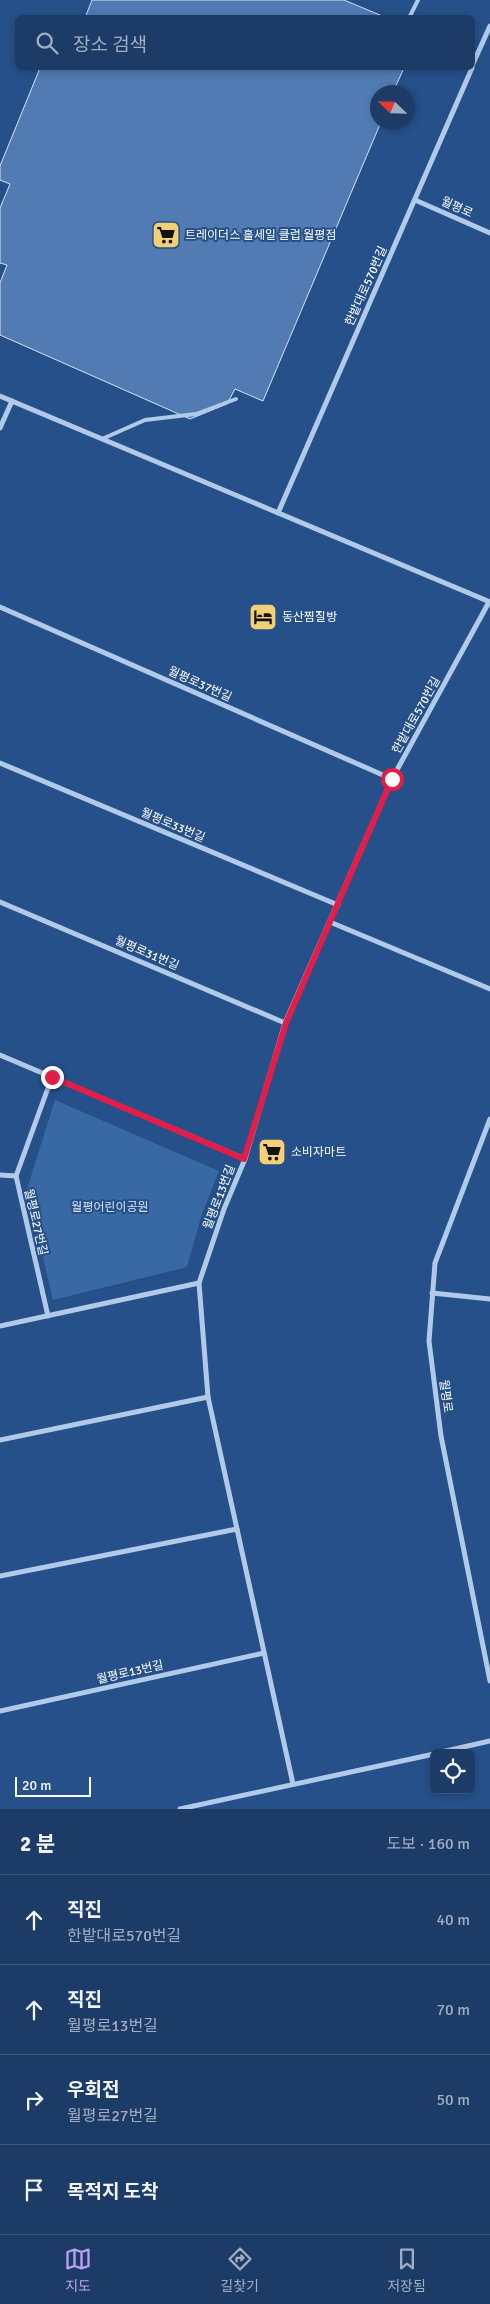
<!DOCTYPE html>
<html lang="ko">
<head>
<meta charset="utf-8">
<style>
  body { margin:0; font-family:Signika,"Noto Sans KR",sans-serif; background:#294770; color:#f1f3f6 }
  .controls { position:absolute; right:15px; bottom:15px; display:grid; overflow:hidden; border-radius:8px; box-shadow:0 2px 8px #0003 }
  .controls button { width:45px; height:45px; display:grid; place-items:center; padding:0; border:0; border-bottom:1px solid #3a567b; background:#1c3c67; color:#f1f3f6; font:25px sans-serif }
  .compass { position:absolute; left:370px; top:85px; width:45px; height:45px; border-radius:50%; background:#1c3c67; box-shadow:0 2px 8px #0003; rotate:293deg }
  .scale { position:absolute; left:15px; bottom:12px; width:76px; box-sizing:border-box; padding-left:5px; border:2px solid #fff; border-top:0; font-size:14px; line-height:18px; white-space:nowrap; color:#fff; -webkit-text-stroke:4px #255089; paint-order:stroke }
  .stop { position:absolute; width:15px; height:15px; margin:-11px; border:4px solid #e11d48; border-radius:50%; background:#fff }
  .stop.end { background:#e11d48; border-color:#fff; box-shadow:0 1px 5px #0008 }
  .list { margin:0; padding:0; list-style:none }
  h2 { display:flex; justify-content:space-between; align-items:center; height:65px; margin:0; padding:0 20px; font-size:21px }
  h2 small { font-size:16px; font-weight:400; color:#a0adc0 }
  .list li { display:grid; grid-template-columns:32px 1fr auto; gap:15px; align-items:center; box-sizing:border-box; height:90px; padding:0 20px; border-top:1px solid #3a567b }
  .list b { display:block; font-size:19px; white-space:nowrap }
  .list p { margin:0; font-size:16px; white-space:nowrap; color:#a0adc0 }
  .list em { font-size:16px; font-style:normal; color:#a0adc0 }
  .icon { flex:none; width:28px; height:28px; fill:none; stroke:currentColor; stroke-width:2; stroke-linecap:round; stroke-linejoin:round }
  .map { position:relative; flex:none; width:490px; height:1809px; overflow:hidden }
  .search { position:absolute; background:#1c3c67; box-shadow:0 2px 8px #0003; left:15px; right:15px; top:15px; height:55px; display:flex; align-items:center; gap:12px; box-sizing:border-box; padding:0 18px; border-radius:8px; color:#a0adc0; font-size:19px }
  .sheet { height:425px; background:#1c3c67 }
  nav { display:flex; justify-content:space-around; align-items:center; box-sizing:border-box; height:70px; border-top:1px solid #3a567b; background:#1c3c67; font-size:14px; color:#a0adc0 }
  nav a { display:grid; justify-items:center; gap:2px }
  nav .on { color:#bca0f2 }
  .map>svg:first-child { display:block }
  .green { fill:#3969a5 }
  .building { fill:#517bb2; stroke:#d5e4f7 }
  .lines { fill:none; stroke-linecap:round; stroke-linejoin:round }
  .lane { stroke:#b1cae9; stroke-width:4 }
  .street { stroke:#b1cae9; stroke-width:5 }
  .route { stroke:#e11d48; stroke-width:6 }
  .labels { text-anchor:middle; stroke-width:4; stroke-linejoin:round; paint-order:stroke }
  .street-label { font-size:12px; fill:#fff; stroke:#255089 }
  .poi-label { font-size:12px; fill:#fff; stroke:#255089; text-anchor:start }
  .park-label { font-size:12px; fill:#d5e4f7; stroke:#255089 }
</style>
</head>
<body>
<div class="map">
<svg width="490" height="1809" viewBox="0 0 490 1809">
  <rect width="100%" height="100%" fill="#255089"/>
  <path class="green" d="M55,1100l164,71 -18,46 -14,50 -134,33 -26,-111z"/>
  <g class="building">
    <path d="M92,0h252l43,18h-302z"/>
    <path d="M40,68h364l-11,24h-15v30h3l-118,279 -28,-12 -8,15 -37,15 -190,-84v-52l7,-18 -7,-2v-55l10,-24 -10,-4v-14z"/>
  </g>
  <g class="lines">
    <g class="lane">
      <path d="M409,18l9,-18"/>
      <path d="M102,439l43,-19 51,-6 40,-15"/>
    </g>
    <g class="street">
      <path d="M472,66l18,-40"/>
      <path d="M415,200l75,33"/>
      <path d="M0,396l490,206"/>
      <path d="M0,428l12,-27"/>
      <path d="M278,513l194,-445"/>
      <path d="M0,607l392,172"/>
      <path d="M0,763l338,142"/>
      <path d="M0,902l285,121"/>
      <path d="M330,922l160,67"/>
      <path d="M0,1055l245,104"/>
      <path d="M490,1119l-55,144 -6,78 12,95 49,245"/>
      <path d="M0,1175l16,1"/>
      <path d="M432,1293l58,6"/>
      <path d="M48,1316l-32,-140 36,-99"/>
      <path d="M0,1326l199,-43"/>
      <path d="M0,1440l208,-43"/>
      <path d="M0,1576l237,-47"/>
      <path d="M0,1711l264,-58"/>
      <path d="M437,1753l53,-12"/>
      <path d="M293,1784l-85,-387 -9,-114 25,-74 21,-50 40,-136 107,-244 97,-177"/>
      <path d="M180,1809l254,-55"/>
    </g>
  </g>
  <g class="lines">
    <path class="route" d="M52,1077l192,82 42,-136 106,-244"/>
  </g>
  <defs>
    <symbol id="supermarket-square" viewBox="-11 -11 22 22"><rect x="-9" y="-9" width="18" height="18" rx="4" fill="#f3d075" stroke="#255089"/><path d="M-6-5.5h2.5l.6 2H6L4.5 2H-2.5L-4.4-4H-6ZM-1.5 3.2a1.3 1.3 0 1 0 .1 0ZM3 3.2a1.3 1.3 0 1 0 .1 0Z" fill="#111"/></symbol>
    <symbol id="hotel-square" viewBox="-11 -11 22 22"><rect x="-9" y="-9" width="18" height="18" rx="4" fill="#f3d075" stroke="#255089"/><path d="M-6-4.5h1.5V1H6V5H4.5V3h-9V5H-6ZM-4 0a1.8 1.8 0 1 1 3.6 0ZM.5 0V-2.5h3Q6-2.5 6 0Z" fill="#111"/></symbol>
  </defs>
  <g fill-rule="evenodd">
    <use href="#supermarket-square" x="150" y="219" width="32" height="32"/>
    <use href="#hotel-square" x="247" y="601" width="32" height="32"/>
    <use href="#supermarket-square" x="256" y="1136" width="32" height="32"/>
  </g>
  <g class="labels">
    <g class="street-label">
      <text transform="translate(457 207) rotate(24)" y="4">월평로</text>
      <text transform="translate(366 286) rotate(-66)" y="4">한밭대로570번길</text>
      <text transform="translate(200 684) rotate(24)" y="4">월평로37번길</text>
      <text transform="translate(416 715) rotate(-61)" y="4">한밭대로570번길</text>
      <text transform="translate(173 825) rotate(23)" y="4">월평로33번길</text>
      <text transform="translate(147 953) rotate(23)" y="4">월평로31번길</text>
      <text transform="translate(219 1197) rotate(-69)" y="4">월평로13번길</text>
      <text transform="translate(36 1222) rotate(77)" y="4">월평로27번길</text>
      <text transform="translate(446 1396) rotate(82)" y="4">월평로</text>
      <text transform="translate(130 1672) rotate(-13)" y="4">월평로13번길</text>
    </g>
    <g class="poi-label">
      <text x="185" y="239">트레이더스 홀세일 클럽 월평점</text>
      <text x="282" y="621">동산찜질방</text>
      <text x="291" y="1156">소비자마트</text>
    </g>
    <g class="park-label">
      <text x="110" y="1211">월평어린이공원</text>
    </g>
  </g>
</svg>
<div class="controls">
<button><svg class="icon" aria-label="locate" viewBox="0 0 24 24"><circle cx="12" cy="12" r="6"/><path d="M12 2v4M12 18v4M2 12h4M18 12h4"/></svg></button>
</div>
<svg class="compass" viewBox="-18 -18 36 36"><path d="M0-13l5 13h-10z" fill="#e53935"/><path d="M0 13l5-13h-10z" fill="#a0adc0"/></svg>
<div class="scale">20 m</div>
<div class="stop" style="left:392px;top:779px"></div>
<div class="stop end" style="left:52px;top:1077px"></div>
<div class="search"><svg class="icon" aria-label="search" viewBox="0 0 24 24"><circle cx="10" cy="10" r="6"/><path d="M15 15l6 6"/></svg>장소 검색</div>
</div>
<section class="sheet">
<h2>2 분<small>도보 · 160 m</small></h2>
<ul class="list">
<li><svg class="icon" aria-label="ahead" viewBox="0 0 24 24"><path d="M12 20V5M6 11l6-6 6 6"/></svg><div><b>직진</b><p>한밭대로570번길</p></div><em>40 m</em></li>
<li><svg class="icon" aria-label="ahead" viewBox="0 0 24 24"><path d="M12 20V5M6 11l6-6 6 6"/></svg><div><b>직진</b><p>월평로13번길</p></div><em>70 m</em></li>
<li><svg class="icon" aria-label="right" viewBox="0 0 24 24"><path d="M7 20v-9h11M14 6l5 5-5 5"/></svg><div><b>우회전</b><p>월평로27번길</p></div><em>50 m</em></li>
<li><svg class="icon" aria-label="arrive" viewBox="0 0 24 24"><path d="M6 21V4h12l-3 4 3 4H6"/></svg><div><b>목적지 도착</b></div></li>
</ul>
</section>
<nav>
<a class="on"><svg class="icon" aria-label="map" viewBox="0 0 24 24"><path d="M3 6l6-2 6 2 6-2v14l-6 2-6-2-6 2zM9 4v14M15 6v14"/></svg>지도</a>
<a><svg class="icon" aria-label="directions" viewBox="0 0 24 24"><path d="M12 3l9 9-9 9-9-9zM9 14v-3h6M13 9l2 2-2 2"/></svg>길찾기</a>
<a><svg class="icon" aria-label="saved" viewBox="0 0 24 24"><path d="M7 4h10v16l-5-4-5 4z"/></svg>저장됨</a>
</nav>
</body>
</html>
